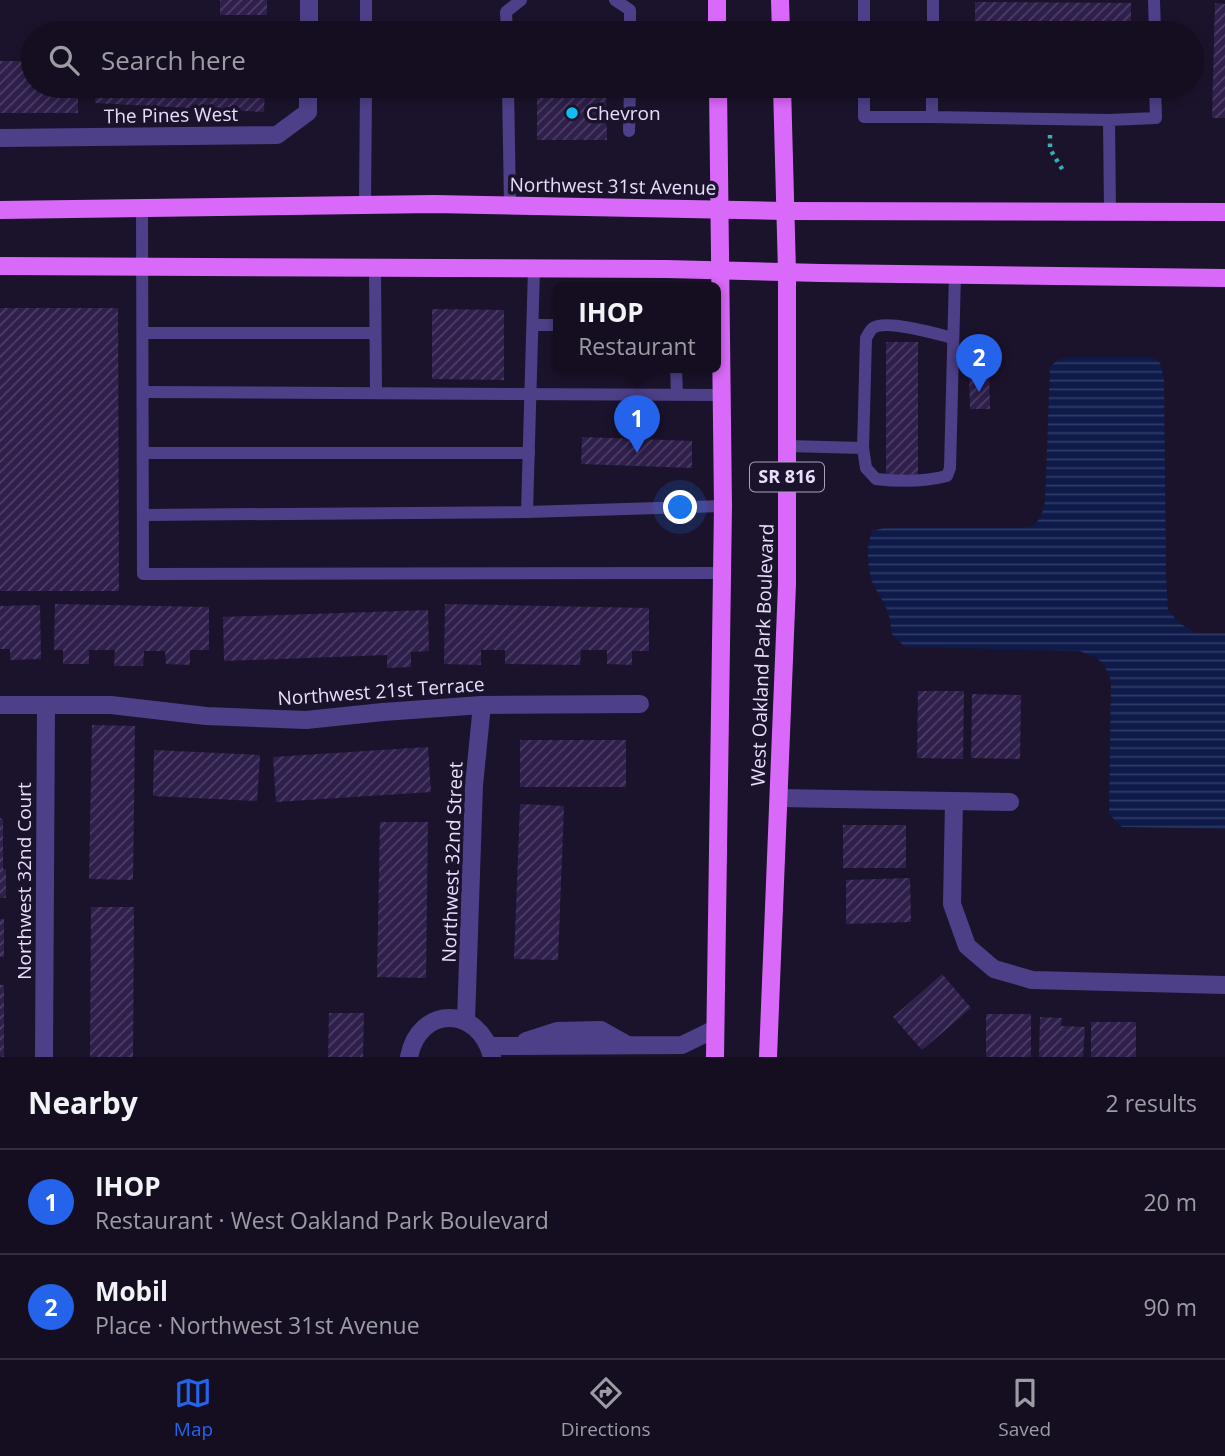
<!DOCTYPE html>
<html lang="en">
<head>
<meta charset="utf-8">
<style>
  body { margin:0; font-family:"Open Sans",sans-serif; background:#211c2d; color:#f1f3f6 }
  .you { position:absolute; left:681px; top:508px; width:24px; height:24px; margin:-18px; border:5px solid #fff; border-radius:50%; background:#1a73e8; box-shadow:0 0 0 10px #1a73e833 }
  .badge { display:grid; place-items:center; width:46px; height:46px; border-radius:50%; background:#2563eb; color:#fff; font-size:23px; font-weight:700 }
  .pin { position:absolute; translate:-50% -58px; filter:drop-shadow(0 2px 4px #0008) }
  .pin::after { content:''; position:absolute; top:37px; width:24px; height:21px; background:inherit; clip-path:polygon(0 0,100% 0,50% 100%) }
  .popup { position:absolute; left:553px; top:282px; width:168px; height:91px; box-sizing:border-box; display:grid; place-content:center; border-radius:10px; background:#140e20; filter:drop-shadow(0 2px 5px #0005); font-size:23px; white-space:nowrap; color:#9d9ca5 }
  .popup b { font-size:26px; color:#f1f3f6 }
  .popup::after { content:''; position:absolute; left:50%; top:100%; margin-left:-14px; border:14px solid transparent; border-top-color:#140e20 }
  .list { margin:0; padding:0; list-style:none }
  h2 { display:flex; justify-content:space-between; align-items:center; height:91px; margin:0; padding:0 28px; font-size:30px }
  h2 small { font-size:23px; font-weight:400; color:#9d9ca5 }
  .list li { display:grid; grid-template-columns:46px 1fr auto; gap:21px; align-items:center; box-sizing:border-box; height:105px; padding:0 28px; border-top:2px solid #332e3e }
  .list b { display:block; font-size:26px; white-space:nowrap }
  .list p { margin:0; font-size:23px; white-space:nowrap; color:#9d9ca5 }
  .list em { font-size:23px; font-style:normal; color:#9d9ca5 }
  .icon { flex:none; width:38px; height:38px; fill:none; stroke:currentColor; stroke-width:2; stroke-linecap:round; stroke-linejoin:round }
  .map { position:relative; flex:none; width:1225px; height:1057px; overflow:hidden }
  .search { position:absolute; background:#140e20; box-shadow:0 4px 10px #0003; left:21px; right:21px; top:21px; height:77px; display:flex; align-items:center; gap:18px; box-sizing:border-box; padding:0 24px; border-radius:38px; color:#9d9ca5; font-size:26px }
  .sheet { height:301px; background:#140e20 }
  nav { display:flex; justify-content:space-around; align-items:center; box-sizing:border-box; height:98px; border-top:2px solid #332e3e; background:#140e20; font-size:19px; color:#9d9ca5 }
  nav a { display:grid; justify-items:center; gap:4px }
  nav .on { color:#2563eb }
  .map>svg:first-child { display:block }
  .water { fill:url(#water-rules) }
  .building { fill:url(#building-hatch) }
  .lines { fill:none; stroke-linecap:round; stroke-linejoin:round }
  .path { stroke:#37adb9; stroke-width:4.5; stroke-dasharray:3.5 5; stroke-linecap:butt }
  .lane { stroke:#4e4088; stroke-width:12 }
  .street { stroke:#4e4088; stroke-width:18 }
  .primary { stroke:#d96af9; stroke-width:18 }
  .poi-dot { fill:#13bcf5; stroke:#1b132b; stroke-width:2.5 }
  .labels { text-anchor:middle; stroke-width:7; stroke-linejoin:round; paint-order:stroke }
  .shield { fill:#1b132b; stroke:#aaa1bf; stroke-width:2 }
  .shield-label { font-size:18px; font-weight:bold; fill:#e7defe }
  .poi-label { font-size:19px; fill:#e7defe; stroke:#1b132b; text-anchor:start }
  .street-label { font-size:19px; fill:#e7defe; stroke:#1b132b }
</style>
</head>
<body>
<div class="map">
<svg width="1225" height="1057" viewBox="0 0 1225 1057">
  <defs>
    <pattern id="water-rules" width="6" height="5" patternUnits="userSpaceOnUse" patternTransform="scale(1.75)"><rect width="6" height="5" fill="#0e1a49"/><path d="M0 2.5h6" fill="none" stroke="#313b64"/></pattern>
    <pattern id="building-hatch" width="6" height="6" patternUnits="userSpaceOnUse" patternTransform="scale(1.75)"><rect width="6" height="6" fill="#2f1f4b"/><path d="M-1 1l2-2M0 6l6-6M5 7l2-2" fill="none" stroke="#4d3f66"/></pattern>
  </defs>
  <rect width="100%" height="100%" fill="#1b132b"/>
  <path class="water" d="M1068,357l85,1 7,5 4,15 2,198 2,34 11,13 17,10h29v196l-103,-2 -13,-13 2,-133c-7,-21 -12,-23 -32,-30l-174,-4 -14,-14c0,-23 -7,-29 -17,-47 -7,-14 -8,-41 -2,-55l12,-3h134l15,-2 8,-9 4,-15 5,-135 7,-7z"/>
  <g class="building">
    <rect x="220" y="0" width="47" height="15"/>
    <path d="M975,2l156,1v30h-156z"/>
    <path d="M1215,3l10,1v114h-13z"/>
    <path d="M0,61h33v25h45v27h-78z"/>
    <path d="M96,86h169l-1,26 -169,-9z"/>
    <path d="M537,86h69l1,54h-70z"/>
    <path d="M975,86h156v5l-156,-1z"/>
    <path d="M0,308h118l1,283h-119z"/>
    <path d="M432,309l72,1v70l-72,-1z"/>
    <path d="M886,342h32v136l-32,1z"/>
    <path d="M989,374l1,35h-20l-1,-34z"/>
    <path d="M582,437l110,4v27l-111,-4z"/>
    <path d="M55,604l154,3v43h-19v15l-24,-1 -1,-13h-21l-1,15h-29l1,-16h-26v14h-26v-14h-9z"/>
    <path d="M445,604l204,4v43h-17v14l-25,-1v-14h-26l-1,15 -75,-1v-14h-24v15l-37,-1z"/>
    <path d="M40,605l1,54 -31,1v-11h-10v-43z"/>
    <path d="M428,610l1,41 -18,1v15l-24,1v-13l-163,6 -1,-44z"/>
    <path d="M918,691h46l-1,68 -46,-1z"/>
    <path d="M972,694l49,1 -1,64 -49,-1z"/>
    <path d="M92,725l43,1 -2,154 -44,-1z"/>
    <rect x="520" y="740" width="106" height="47"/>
    <path d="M428,747l3,45 -155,10 -3,-45z"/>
    <path d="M154,750l106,5 -3,46 -104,-5z"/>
    <path d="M520,804l44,2 -6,154 -44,-1z"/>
    <path d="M0,818l3,1v50h3v29h-6z"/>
    <path d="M380,822h48l-2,156 -49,-1z"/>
    <rect x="843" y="825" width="63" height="43"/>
    <path d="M910,878l1,44 -65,2v-44z"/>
    <path d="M91,907h43l-1,150h-43z"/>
    <rect x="0" y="919" width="4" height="38"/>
    <path d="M942,974l29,34 -49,42 -29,-33z"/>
    <rect x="0" y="985" width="4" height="72"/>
    <path d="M329,1013h35l-1,44h-35z"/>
    <rect x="986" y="1014" width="45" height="43"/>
    <path d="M1040,1017l22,1 -1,8 24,1 -2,30h-44z"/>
    <rect x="1091" y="1022" width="45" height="35"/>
  </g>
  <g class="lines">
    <path class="path" d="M1050,135v14l14,23"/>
    <g class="lane">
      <path d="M615,0l15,10v23"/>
      <path d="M864,0v33"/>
      <path d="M1154,0l1,33"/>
      <path d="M366,33v-33"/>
      <path d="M507,33l-1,-21 15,-12"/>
      <path d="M933,33v-33"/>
      <path d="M508,86l2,119"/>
      <path d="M864,86v31h68"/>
      <path d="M932,86v31l177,3"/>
      <path d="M629,131l1,-45"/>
      <path d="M365,204l1,-118"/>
      <path d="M142,208l1,366 580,-1"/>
      <path d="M1110,212l-1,-92 47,-2 -1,-32"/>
      <path d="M375,268l1,125"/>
      <path d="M533,325h25"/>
      <path d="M143,333h232"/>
      <path d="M676,367l1,27"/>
      <path d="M143,392l580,3"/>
      <path d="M787,446l76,2 3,20 10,11c25,3 47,3 71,-3l3,-8 5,-194"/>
      <path d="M863,448l3,-110c2,-3 4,-8 7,-10 12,-9 65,6 80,10"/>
      <path d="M143,453h386"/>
      <path d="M527,512l7,-244"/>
      <path d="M143,515l384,-3 196,-6"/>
    </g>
    <g class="street">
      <path d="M309,33v-33"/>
      <path d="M0,138l277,-3 31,-23v-26"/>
      <path d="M0,705h111l95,11 100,4 77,-8 99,-7 158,-1"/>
      <path d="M779,798l231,4"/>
      <path d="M954,802l-2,102 15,42 27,23 38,11 193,5"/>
      <path d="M466,1021l8,-236 8,-80"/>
      <path d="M526,1041l31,-10 44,-1 25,14"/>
      <path d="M489,1046l193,-1 33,-16"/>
      <path d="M44,1057l2,-352"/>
      <path d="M409,1057c10,-52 70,-52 83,0"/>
    </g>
    <g class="primary">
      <path d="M717,0v33"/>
      <path d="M780,0l1,33"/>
      <path d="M0,210l434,-6 350,7 441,1"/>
      <path d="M0,266l666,3 155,4 404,5"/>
      <path d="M715,1057l8,-551 -5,-420"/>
      <path d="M768,1057l19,-473v-312l-5,-186"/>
    </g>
  </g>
  <circle class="poi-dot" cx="572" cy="113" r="7"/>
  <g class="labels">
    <rect class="shield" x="750" y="462.5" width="74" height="29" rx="5"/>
    <g class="shield-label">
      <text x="787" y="483">SR 816</text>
    </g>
    <g class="poi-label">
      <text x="586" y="120">Chevron</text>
    </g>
    <g class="street-label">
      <text transform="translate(171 115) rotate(-1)" y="7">The Pines West</text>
      <text transform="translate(613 186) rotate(1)" y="7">Northwest 31st Avenue</text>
      <text transform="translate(762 655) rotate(-88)" y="7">West Oakland Park Boulevard</text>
      <text transform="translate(381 691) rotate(-4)" y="7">Northwest 21st Terrace</text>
      <text transform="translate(452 862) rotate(-88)" y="7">Northwest 32nd Street</text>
      <text transform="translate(24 881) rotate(-90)" y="7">Northwest 32nd Court</text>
    </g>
  </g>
</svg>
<div class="you"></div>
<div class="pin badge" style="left:637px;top:453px">1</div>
<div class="popup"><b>IHOP</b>Restaurant</div>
<div class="pin badge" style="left:979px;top:392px">2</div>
<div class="search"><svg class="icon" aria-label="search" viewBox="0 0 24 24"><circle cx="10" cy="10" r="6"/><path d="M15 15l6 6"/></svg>Search here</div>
</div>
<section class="sheet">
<h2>Nearby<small>2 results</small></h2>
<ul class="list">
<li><span class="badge">1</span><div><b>IHOP</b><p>Restaurant · West Oakland Park Boulevard</p></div><em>20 m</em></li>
<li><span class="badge">2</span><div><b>Mobil</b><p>Place · Northwest 31st Avenue</p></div><em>90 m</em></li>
</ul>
</section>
<nav>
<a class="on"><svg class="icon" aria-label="map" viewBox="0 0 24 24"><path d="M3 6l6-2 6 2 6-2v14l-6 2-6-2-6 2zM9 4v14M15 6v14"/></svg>Map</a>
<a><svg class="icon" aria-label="directions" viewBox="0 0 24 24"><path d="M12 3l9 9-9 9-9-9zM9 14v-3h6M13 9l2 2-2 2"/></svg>Directions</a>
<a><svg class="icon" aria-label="saved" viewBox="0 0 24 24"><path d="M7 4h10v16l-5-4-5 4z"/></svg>Saved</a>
</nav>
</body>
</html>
